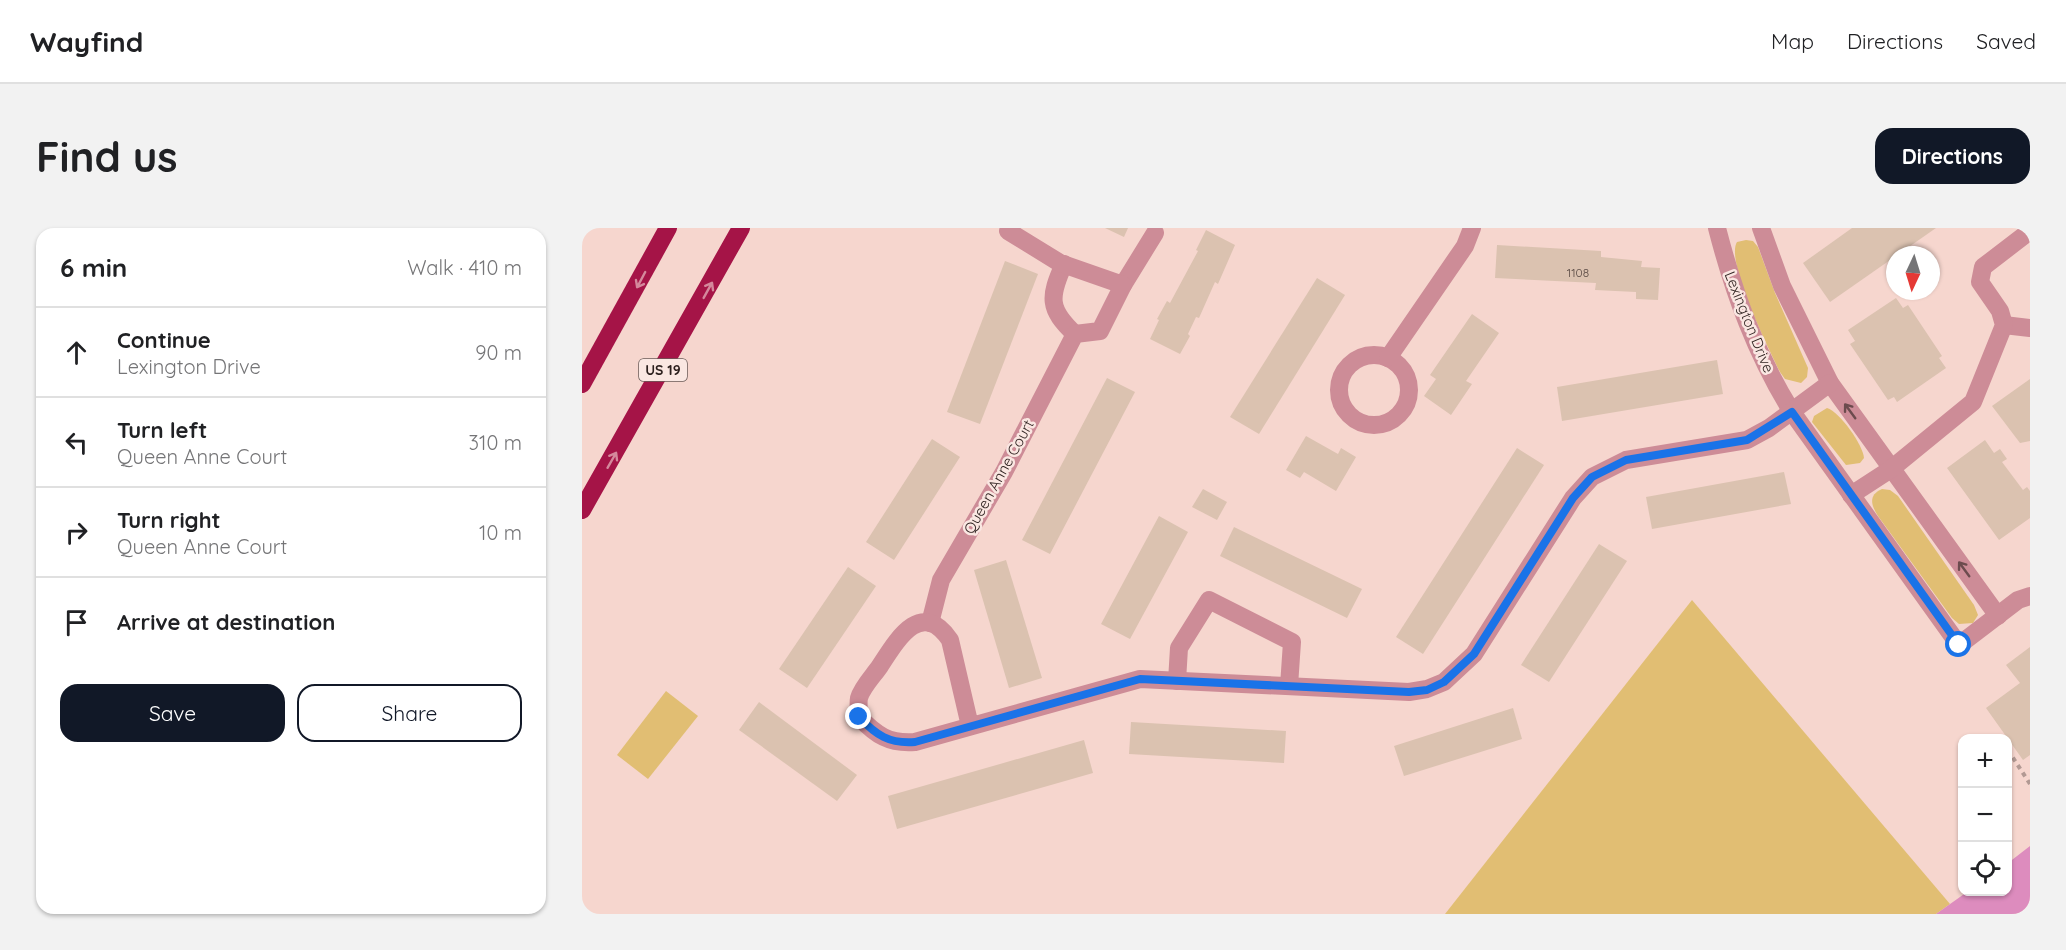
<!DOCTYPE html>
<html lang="en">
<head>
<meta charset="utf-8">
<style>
  body { margin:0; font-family:Quicksand,sans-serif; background:#f2f2f2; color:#202124 }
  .controls { position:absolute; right:18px; bottom:18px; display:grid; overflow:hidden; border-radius:12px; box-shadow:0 2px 4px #0004 }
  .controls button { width:54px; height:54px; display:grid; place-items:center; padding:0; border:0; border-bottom:2px solid #e0e0e0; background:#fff; color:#202124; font:30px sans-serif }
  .compass { position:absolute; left:1304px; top:18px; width:54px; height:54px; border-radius:50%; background:#fff; box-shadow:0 2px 4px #0004; rotate:184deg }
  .stop { position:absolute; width:18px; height:18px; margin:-14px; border:4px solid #1a73e8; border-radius:50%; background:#fff }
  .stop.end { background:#1a73e8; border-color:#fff; box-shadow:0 2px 6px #0008 }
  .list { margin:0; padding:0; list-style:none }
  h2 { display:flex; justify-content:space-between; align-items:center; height:78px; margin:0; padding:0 24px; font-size:26px }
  h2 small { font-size:20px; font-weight:400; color:#757577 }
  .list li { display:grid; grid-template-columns:39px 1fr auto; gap:18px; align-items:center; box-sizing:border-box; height:90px; padding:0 24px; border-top:2px solid #e0e0e0 }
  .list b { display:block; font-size:22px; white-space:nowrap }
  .list p { margin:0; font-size:20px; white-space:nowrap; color:#757577 }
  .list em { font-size:20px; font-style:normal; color:#757577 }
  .actions { display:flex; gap:12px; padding:18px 24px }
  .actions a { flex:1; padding:14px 0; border:2px solid #111827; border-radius:18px; text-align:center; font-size:21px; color:#111827 }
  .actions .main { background:#111827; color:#fff }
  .icon { flex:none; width:33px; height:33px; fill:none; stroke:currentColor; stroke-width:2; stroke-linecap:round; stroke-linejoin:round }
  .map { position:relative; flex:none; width:1448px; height:686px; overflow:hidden; border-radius:18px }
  header { display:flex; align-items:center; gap:36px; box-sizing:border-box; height:84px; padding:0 30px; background:#fff; border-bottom:2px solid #e0e0e0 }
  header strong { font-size:28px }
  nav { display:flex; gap:33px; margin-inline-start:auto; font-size:21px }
  .intro { display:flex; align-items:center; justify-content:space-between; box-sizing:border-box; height:144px; padding:0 36px }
  h1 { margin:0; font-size:42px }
  .button { padding:15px 27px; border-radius:18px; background:#111827; color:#fff; font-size:21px; font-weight:700 }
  main { display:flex; gap:36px; padding:0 36px }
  aside { flex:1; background:#fff; border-radius:18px; box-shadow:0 2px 4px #0004 }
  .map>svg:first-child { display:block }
  .green { fill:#e1be73 }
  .water { fill:#dd8cbe }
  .building { fill:#dbc2b0 }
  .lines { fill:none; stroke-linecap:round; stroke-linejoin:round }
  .path { stroke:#b29993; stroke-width:4; stroke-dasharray:4.5 4.5; stroke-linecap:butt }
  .street { stroke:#cd8c97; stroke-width:18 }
  .highway { stroke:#a51447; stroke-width:18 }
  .oneway { stroke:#d4889c }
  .oneway2 { stroke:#6c4b4e }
  .route { stroke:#1a73e8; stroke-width:8 }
  .labels { text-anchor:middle; stroke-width:5; stroke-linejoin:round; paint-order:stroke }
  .number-label { font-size:12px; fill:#574842 }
  .shield { fill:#fae7e2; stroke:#695b58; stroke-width:1.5 }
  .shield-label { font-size:14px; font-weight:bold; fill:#2b1f1d }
  .street-label { font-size:15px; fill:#2b1f1d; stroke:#fae7e2 }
</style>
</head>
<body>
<header>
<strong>Wayfind</strong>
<nav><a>Map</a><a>Directions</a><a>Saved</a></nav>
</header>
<div class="intro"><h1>Find us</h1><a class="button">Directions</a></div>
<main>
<aside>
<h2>6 min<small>Walk · 410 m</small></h2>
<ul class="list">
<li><svg class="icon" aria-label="ahead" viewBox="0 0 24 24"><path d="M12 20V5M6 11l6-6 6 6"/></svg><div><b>Continue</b><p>Lexington Drive</p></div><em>90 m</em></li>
<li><svg class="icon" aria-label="left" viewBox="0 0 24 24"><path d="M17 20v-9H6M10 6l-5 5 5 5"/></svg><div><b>Turn left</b><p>Queen Anne Court</p></div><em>310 m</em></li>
<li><svg class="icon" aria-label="right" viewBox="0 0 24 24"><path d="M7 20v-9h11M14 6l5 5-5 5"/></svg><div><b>Turn right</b><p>Queen Anne Court</p></div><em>10 m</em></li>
<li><svg class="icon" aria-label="arrive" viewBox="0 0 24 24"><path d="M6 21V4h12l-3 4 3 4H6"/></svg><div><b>Arrive at destination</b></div></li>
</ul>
<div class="actions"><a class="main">Save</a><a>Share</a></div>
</aside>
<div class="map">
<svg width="1448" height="686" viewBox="0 0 1448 686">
  <rect width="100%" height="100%" fill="#f6d6ce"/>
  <g class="green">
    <path d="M1164,12l7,1 5,6 17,46 33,75 -1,9 -6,6 -16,-4 -5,-7c-11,-23 -55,-111 -43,-130z"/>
    <path d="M1245,180c13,4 36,37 37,50l-4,5 -14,2 -34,-43 2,-6z"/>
    <path d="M1300,261l8,1 8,6 76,109 4,10 -5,8 -14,1 -7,-6 -74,-102c-7,-11 -10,-21 4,-27z"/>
    <path d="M1110,372l258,304 -14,10h-491z"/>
    <path d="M84,463l32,25 -50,63 -31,-24z"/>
  </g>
  <path class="water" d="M1448,618v68h-94l31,-22h41v-29z"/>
  <g class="building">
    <path d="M523,0h23l-4,9z"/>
    <path d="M1270,0h84l-106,74 -27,-39z"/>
    <path d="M624,2l29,15 -17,39 -3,-2 -16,36 -3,-1 -8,17 2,2 -10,18 -30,-15 9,-19 -2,-1 10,-18 3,2 28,-52 -2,-1z"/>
    <path d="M915,17l104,6v6l41,4 -1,6 19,1 -2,32 -22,-1v-7l-41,-2 1,-7 -101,-5z"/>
    <path d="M423,33l33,13 -58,150 -33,-12z"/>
    <path d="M735,50l28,17 -86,139 -29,-17z"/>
    <path d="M1314,70l7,10 5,-3 34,51 -3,2 7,10 -49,34 -3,-5 -6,3 -38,-56 5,-3 -7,-11z"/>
    <path d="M890,86l27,19 -33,48 6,3 -21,31 -27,-19 12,-17 -6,-4z"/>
    <path d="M1135,132l6,34 -161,27 -5,-34z"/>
    <path d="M525,150l28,14 -85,162 -28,-14z"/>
    <path d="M1448,151v62l-10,2 -28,-37z"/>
    <path d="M724,208l32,18 3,-6 15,9 -20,34 -32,-19 -4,6 -14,-8z"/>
    <path d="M350,211l28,18 -66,103 -28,-18z"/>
    <path d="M1403,212l9,13 6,-4 7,10 -5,3 21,28 4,-3 3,4v27l-31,22 -52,-72z"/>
    <path d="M935,220l27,17 -121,189 -27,-17z"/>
    <path d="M1202,244l7,32 -139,25 -6,-32z"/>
    <path d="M621,261l24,13 -10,18 -25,-13z"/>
    <path d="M577,288l29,16 -58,107 -29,-15z"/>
    <path d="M652,299l128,62 -15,29 -127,-62z"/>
    <path d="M1017,316l28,17 -78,121 -28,-17z"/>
    <path d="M424,332l36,118 -33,10 -35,-118z"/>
    <path d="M266,339l28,19 -69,102 -28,-19z"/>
    <path d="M1448,419v108l-7,5 -37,-52 34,-25 -14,-18z"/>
    <path d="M177,474l98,73 -20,26 -98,-71z"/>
    <path d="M931,480l9,31 -118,37 -10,-30z"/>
    <path d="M549,494l155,9 -2,32 -155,-9z"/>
    <path d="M502,512l9,33 -196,56 -9,-33z"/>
  </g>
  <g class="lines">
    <g class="path">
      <path d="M1416,509l2,2"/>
      <path d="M1426,522l22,34"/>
    </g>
    <g class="street">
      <path d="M1135,0c17,66 39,126 75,184l167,233 59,-45 12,-4"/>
      <path d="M1179,0l21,58 48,97 168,233"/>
      <path d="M482,36c-15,33 -16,45 11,70"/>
      <path d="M541,57l32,-52"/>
      <path d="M1422,97l26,3"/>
      <circle cx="792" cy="162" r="35"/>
      <path d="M806,130l77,-112 7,-18"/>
      <path d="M1269,267l40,-26 82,-67 31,-77 -4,-14 -20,-29 3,-15 47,-36"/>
      <path d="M348,395l11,-43 63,-108 71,-138 25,-3 23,-46 -63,-22 -52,-32"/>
      <path d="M595,453l2,-33 30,-48 83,42 -3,44"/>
      <path d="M388,498l-20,-86c-29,-42 -53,0 -70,26 -6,9 -18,21 -21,32 -1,5 0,13 0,19 17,18 30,27 56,25l225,-63 269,13 18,-3 17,-7 30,-28 99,-156 19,-21 34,-17 121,-20 22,-12 61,-45"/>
    </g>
    <g class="highway">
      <path d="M0,156l86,-156"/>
      <path d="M0,282l159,-282"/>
    </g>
  </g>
  <defs><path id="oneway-shaft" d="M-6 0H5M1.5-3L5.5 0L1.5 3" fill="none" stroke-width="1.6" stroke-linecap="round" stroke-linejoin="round" transform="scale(1.5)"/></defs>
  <g class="oneway">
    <use href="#oneway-shaft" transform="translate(59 52) rotate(118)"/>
    <use href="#oneway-shaft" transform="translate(126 62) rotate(-61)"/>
    <use href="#oneway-shaft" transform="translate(30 232) rotate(-60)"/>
  </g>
  <g class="oneway2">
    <use href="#oneway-shaft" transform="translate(1268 183) rotate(-126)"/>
    <use href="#oneway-shaft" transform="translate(1382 341) rotate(-126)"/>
  </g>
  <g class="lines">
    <path class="route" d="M277,489c17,18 30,27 56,25l225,-63 269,13 18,-2 17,-8 30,-28 99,-156 19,-21 34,-17 121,-20 45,-28 167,233"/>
  </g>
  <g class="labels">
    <g class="number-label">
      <text x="996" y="49">1108</text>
    </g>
    <rect class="shield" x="57" y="131" width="48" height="22" rx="4.5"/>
    <g class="shield-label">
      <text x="81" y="147">US 19</text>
    </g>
    <g class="street-label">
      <text transform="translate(1167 94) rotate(68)" y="5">Lexington Drive</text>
      <text transform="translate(417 249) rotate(-61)" y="5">Queen Anne Court</text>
    </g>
  </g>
</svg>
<div class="controls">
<button>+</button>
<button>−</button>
<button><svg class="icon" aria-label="locate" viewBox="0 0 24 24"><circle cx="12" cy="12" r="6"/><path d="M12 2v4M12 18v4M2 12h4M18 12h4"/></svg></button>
</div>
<svg class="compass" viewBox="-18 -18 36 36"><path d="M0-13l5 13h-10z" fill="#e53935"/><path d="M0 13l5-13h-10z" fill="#757577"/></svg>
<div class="stop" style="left:1377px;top:417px"></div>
<div class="stop end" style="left:277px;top:489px"></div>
</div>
</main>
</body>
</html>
